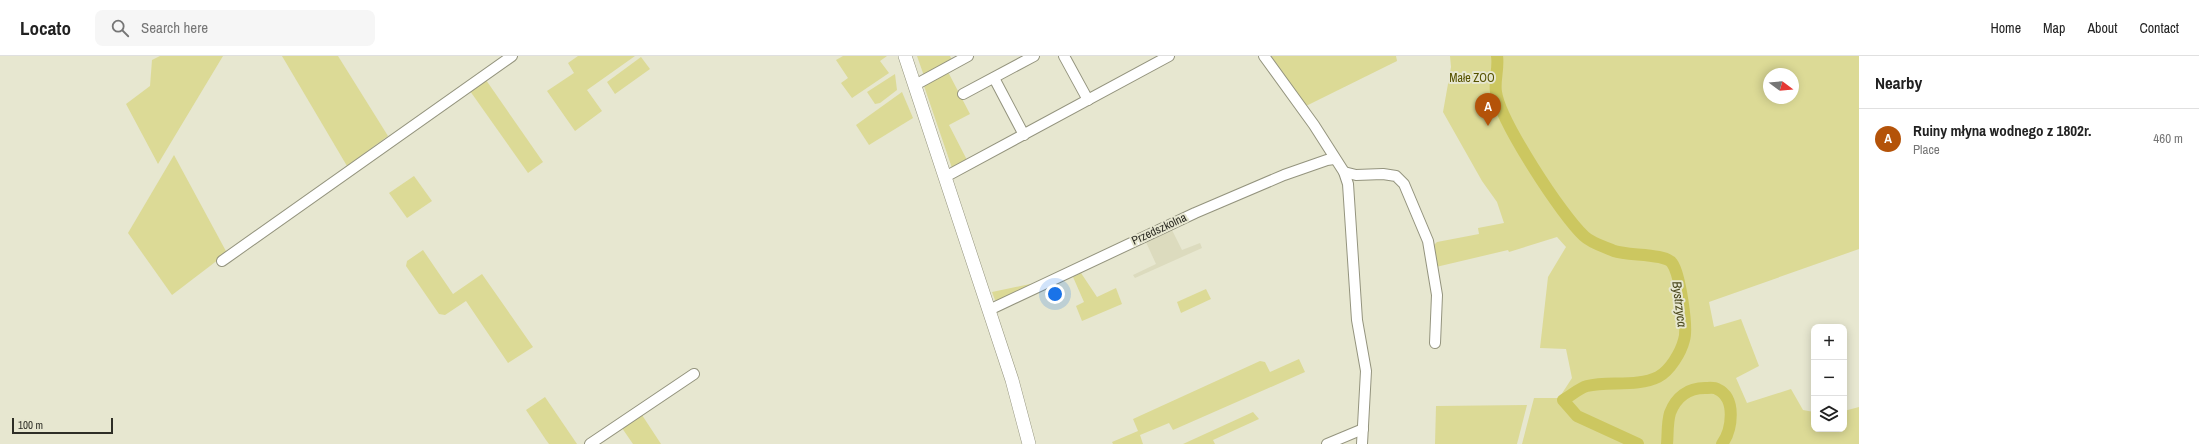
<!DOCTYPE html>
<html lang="en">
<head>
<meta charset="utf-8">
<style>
  body { margin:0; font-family:"Archivo Narrow",sans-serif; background:#f6f6f6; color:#222 }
  .controls { position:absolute; right:12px; bottom:12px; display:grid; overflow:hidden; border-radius:8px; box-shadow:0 2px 10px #0003 }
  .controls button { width:36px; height:36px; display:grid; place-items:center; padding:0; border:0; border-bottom:1px solid #e0e0e0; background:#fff; color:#222; font:20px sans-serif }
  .compass { position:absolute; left:1763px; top:12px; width:36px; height:36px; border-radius:50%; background:#fff; box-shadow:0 2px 10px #0003; rotate:106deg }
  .scale { position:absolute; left:12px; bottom:10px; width:101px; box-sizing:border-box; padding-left:4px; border:2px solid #2e2e26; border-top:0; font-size:11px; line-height:14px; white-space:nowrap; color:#2e2e26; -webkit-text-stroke:3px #e7e7d0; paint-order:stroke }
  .you { position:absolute; left:1055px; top:238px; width:14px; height:14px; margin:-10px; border:3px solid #fff; border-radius:50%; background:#1a73e8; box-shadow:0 0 0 6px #1a73e833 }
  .badge { display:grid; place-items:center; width:26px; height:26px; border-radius:50%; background:#b45309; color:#fff; font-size:13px; font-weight:700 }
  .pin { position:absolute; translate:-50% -33px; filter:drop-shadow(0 1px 2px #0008) }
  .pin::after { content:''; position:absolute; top:21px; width:14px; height:12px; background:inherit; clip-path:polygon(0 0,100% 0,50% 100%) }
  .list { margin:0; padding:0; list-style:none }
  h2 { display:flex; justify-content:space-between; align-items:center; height:52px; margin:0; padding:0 16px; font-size:17px }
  h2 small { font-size:13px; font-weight:400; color:#767676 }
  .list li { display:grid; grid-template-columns:26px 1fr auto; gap:12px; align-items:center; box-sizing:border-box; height:60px; padding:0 16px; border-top:1px solid #e0e0e0 }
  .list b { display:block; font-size:15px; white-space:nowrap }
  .list p { margin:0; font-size:13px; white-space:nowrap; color:#767676 }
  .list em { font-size:13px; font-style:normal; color:#767676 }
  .icon { flex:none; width:22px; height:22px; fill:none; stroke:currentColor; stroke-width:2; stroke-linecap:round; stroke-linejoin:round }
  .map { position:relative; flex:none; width:1859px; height:388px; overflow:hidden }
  header { display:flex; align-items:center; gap:24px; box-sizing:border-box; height:56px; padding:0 20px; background:#fff; border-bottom:1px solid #e0e0e0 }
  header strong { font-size:19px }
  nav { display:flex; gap:22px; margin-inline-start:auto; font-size:14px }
  .search { width:280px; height:36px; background:#f6f6f6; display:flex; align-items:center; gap:10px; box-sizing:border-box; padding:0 14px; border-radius:8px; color:#767676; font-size:15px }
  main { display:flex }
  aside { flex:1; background:#fff }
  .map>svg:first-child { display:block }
  .built { fill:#dcdbbe }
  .green { fill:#dcda96; fill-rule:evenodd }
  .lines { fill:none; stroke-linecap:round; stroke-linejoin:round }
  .river { stroke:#ccc760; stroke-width:12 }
  .minor-casing { stroke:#94947e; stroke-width:12 }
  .major-casing { stroke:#94947e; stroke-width:14 }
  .minor { stroke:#fff; stroke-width:10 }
  .major { stroke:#fff; stroke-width:13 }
  .labels { text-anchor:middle; stroke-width:4; stroke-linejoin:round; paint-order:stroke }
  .park-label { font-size:12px; fill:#565200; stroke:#e7e7d0 }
  .street-label { font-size:12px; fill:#2e2e26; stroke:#e7e7d0 }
  .water-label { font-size:13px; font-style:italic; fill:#47451a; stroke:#e7e7d0 }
</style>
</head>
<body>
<header>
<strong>Locato</strong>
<div class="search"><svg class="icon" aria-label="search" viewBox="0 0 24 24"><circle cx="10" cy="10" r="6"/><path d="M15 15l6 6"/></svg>Search here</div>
<nav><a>Home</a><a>Map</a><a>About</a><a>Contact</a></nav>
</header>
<main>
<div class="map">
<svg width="1859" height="388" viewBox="0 0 1859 388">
  <rect width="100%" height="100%" fill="#e7e7d0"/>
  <path class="built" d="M1171,172l11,22 18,-7 2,5 -67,30 -2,-3 23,-11 -11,-24z"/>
  <g class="green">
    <path d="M160,0h63l-65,108 -32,-60 24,-18 2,-26z"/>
    <path d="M282,0h56l50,80 -41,30z"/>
    <path d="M578,0h57l-48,34 15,21 -27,20 -28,-40 27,-18 -6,-10z"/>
    <path d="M843,0h44l-7,5 9,12 -37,25 -11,-15 7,-5 -12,-18z"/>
    <path d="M917,0h33l2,4 -28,16z"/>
    <path d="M1271,0h125l1,5 -91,45z"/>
    <path d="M1450,0h409v193l-150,53 5,25 27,-8 18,47 -23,12 11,25 44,-14 12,21 11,2v17h30v-18l15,-4v37h-337l12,-46h25l13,-20 -6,-29 -26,-1 8,-71 18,-30 -9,-10 -48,15 -1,-2 -72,17 -3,-21 4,-4 42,-8 -1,-6 26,-5 -7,-21 -15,-21 -39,-69 8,-45zM1769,18h24v24h-24z"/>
    <path d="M641,1l9,12 -35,25 -8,-12z"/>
    <path d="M947,14l23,44 -21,11 18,35 -15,8 -29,-85z"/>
    <path d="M895,18l2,16 -17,13 -5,1 -8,-12z"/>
    <path d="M486,24l57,82 -15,11 -58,-82z"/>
    <path d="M902,36l11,26 -44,27 -13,-20z"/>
    <path d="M174,99l53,98 -55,42 -44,-62z"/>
    <path d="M414,120l18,25 -25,17 -18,-25z"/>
    <path d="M423,194l30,44 29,-20 51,73 -25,16 -42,-62 -21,14 -6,-1 -33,-48 1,-5z"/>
    <path d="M1081,217l16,24 19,-9 6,16 -40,17 -6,-15 8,-4 -11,-25z"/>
    <path d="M1035,227l-37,17h-3l-3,-8z"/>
    <path d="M1206,233l5,10 -30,14 -4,-11z"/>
    <path d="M1299,303l6,13 -132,58 -4,-7 -29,12 3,9h-30l-1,-2 26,-11 -5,-12 127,-58 5,1 5,10z"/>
    <path d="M545,341l32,47h-28l-3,-4 -20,-30z"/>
    <path d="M1527,349l-10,39h-82l1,-38z"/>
    <path d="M1253,356l6,7 -46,21 2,4h-32z"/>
    <path d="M642,359l19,29h-28l-11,-16z"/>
  </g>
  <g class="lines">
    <g class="river">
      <path d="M1497,0c2,12 -3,25 -1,36 4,29 66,124 88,144 7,7 21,11 30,15 14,5 51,2 58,12 8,11 16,65 12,77 -3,12 -14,31 -26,37 -20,10 -50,4 -71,9 -8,2 -16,10 -24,14l14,16 61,28"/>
      <path d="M1667,388c1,-10 0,-21 3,-31 6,-16 18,-25 35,-25 3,0 9,-1 12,1 20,9 15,41 5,55"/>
    </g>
    <defs>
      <g id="minor">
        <path d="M1064,0l24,44"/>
        <path d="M1264,0l50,69 30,47 4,12 9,136 9,51 -4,73"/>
        <path d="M994,22l30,57"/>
        <path d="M915,29l53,-29"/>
        <path d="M963,38l71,-38"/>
        <path d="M1344,116l12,3 27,-1 13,2 8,8 24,57 9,54 -2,48"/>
        <path d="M945,121l224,-121"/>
        <path d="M222,205l290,-205"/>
        <path d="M989,254l206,-97 89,-38 43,-15 7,-1"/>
        <path d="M590,388l104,-70"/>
        <path d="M1327,388l36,-15"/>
      </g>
      <path id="major" d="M905,0l107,324 17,64"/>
    </defs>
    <use href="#minor" class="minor-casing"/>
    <use href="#major" class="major-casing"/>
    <use href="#minor" class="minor"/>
    <use href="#major" class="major"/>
  </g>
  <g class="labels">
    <g class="park-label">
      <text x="1472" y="26">Małe ZOO</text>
    </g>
    <g class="street-label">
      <text transform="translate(1159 173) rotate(-25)" y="4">Przedszkolna</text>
    </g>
    <g class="water-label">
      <text transform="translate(1680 248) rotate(83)" y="5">Bystrzyca</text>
    </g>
  </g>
</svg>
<div class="controls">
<button>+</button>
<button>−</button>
<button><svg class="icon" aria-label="layers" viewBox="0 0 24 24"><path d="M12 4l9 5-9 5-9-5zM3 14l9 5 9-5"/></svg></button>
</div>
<svg class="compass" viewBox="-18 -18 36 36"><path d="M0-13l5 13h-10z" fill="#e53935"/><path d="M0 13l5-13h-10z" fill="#767676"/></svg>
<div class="scale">100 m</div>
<div class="you"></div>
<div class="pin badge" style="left:1488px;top:70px">A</div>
</div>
<aside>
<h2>Nearby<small></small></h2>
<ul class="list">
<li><span class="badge">A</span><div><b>Ruiny młyna wodnego z 1802r.</b><p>Place</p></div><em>460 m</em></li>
</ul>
</aside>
</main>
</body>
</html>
